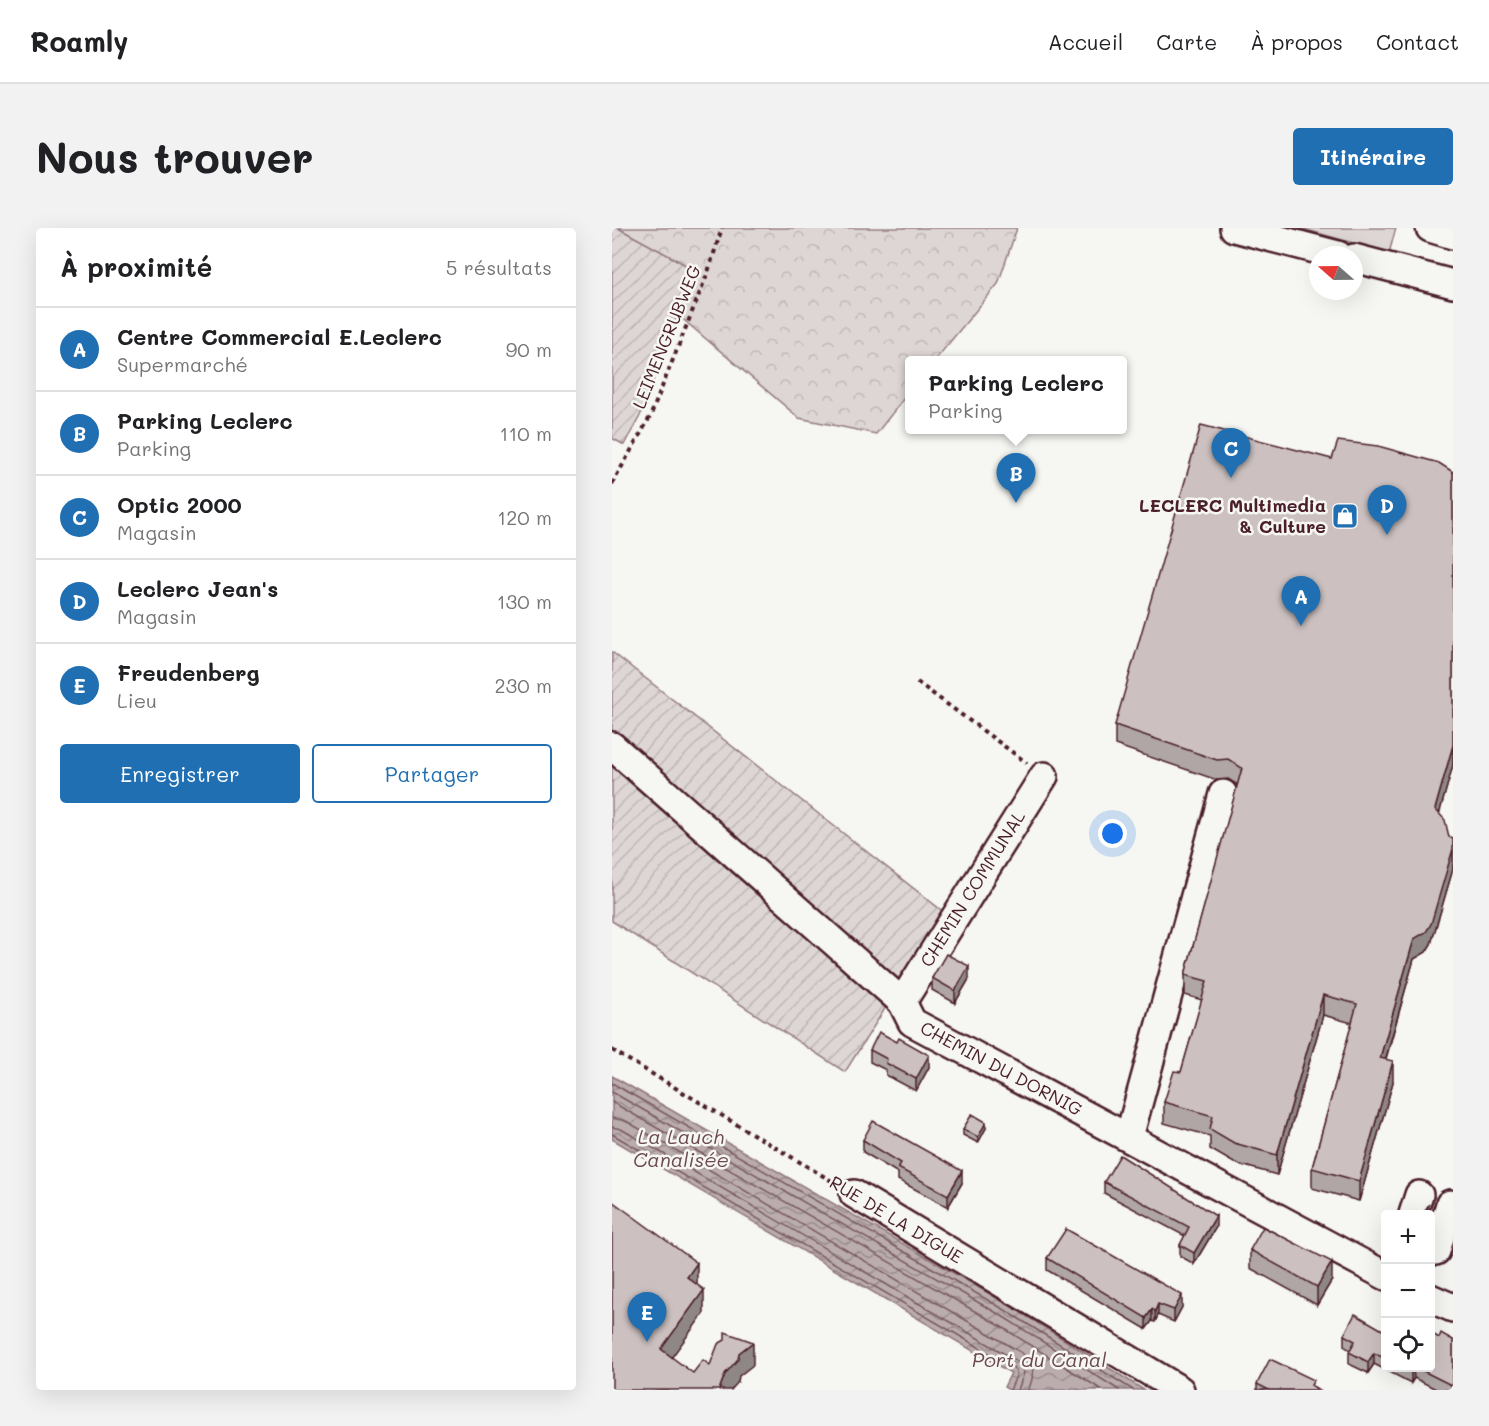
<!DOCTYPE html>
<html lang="fr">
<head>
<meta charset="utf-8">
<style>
  body { margin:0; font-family:Mali,sans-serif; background:#f2f2f2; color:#202124 }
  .controls { position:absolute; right:18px; bottom:18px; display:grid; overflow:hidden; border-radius:6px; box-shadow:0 6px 24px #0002 }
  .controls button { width:54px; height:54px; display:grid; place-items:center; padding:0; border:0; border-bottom:2px solid #e0e0e0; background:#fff; color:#202124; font:30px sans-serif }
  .compass { position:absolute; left:697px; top:18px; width:54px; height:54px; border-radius:50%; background:#fff; box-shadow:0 6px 24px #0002; rotate:290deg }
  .you { position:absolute; left:501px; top:606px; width:21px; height:21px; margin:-15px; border:4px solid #fff; border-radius:50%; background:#1a73e8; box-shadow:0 0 0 9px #1a73e833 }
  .badge { display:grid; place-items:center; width:39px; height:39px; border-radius:50%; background:#1f6fb2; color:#fff; font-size:20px; font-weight:700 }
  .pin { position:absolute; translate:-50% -50px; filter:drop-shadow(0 2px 3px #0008) }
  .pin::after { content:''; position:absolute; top:32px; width:21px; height:18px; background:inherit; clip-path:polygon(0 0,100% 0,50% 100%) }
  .popup { position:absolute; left:293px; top:128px; width:222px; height:78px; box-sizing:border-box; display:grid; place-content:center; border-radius:6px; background:#fff; filter:drop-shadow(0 2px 4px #0005); font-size:20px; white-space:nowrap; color:#757577 }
  .popup b { font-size:22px; color:#202124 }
  .popup::after { content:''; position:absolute; left:50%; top:100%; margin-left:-12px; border:12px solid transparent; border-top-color:#fff }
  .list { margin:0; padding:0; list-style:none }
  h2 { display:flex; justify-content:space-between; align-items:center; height:78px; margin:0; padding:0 24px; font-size:26px }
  h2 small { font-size:20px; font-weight:400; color:#757577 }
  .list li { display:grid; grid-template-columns:39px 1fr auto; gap:18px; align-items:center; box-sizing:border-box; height:84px; padding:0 24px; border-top:2px solid #e0e0e0 }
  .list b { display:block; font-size:22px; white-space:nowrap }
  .list p { margin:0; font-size:20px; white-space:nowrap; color:#757577 }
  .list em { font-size:20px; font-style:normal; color:#757577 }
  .actions { display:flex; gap:12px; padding:18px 24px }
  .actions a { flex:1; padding:14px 0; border:2px solid #1f6fb2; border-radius:6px; text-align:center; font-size:21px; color:#1f6fb2 }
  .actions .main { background:#1f6fb2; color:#fff }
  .icon { flex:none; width:33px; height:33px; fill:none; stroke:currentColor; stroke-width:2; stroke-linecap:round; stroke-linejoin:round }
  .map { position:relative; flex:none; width:841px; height:1162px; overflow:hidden; border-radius:6px }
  header { display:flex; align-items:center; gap:36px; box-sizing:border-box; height:84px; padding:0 30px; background:#fff; border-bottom:2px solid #e0e0e0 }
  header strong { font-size:28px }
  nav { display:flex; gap:33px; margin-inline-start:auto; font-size:21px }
  .intro { display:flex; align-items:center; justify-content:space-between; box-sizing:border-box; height:144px; padding:0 36px }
  h1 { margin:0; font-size:42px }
  .button { padding:15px 27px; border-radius:6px; background:#1f6fb2; color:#fff; font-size:21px; font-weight:700 }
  main { display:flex; gap:36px; padding:0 36px }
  aside { flex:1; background:#fff; border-radius:6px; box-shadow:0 6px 24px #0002 }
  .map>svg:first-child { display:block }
  .green { fill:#ddd6d5; stroke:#947a80; stroke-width:1.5 }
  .forest { fill:url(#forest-crowns); stroke:#947a80; stroke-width:1.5 }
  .garden { fill:url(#garden-furrows); stroke:#947a80; stroke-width:1.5 }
  .water { fill:url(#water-waves); stroke:#8e747a; stroke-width:1.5 }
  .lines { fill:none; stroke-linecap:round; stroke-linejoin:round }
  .shore { stroke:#77585f; stroke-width:1.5 }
  .minor-casing { stroke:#4a1f2b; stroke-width:32 }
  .path { stroke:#4a1f2b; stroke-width:4; stroke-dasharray:4.5 4.5; stroke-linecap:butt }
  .minor { stroke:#f6f6f2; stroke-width:27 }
  .wall { fill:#afa6a5; stroke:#4a1f2b; stroke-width:1.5 }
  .shaded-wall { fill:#8f8786; stroke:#4a1f2b; stroke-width:1.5 }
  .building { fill:#ccc1c0; stroke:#4a1f2b; stroke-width:1.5 }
  .labels { text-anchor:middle; stroke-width:5; stroke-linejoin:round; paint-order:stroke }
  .street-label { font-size:18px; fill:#4a1f2b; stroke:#f6f6f2 }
  .poi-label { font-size:18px; font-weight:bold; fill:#4a1f2b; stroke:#f6f6f2; text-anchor:end }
  .water-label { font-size:20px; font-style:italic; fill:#6c4a52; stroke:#f6f6f2 }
</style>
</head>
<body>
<header>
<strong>Roamly</strong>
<nav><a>Accueil</a><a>Carte</a><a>À propos</a><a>Contact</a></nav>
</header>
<div class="intro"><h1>Nous trouver</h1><a class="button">Itinéraire</a></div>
<main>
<aside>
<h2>À proximité<small>5 résultats</small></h2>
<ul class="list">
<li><span class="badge">A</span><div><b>Centre Commercial E.Leclerc</b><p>Supermarché</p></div><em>90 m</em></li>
<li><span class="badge">B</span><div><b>Parking Leclerc</b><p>Parking</p></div><em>110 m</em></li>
<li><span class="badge">C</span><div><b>Optic 2000</b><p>Magasin</p></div><em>120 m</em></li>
<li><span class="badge">D</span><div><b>Leclerc Jean's</b><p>Magasin</p></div><em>130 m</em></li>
<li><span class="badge">E</span><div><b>Freudenberg</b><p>Lieu</p></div><em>230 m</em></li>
</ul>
<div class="actions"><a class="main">Enregistrer</a><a>Partager</a></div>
</aside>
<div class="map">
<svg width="841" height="1162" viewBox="0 0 841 1162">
  <defs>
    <pattern id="forest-crowns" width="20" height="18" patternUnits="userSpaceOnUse" patternTransform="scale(1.5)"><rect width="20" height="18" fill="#ddd6d5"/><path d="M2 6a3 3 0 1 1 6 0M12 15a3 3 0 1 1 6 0" fill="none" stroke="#bfb7b7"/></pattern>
    <pattern id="garden-furrows" width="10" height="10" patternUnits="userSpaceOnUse" patternTransform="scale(1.5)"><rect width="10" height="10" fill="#ddd6d5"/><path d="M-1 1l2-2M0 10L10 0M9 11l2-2" fill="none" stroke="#bfb7b7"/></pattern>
    <pattern id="water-waves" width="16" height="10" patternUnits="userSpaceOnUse" patternTransform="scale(1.5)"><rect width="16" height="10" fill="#bbadae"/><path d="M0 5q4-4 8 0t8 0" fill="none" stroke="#9a8c8e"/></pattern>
  </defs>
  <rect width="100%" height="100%" fill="#f6f6f2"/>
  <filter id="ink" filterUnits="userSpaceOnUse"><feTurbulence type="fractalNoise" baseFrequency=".0167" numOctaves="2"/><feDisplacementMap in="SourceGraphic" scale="12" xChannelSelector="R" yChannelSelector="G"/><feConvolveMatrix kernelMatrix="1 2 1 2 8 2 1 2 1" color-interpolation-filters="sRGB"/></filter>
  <g filter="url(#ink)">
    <path class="green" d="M688,0h96l-7,25z"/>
    <path class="forest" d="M6,0h399l-19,56 -63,76h-25l-1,32 -33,42 -77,-16 -121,-103 13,-38 -7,-13z"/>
    <g class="garden">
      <path d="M0,0h6l66,36 7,13 -51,139 -16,29 -12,-7z"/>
      <path d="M0,424l333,261 -100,159 -233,-151z"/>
    </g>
    <path class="water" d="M0,848l397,229 135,85h-135l-5,-3 7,-14 -399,-234z"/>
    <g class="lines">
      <g class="shore">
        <path d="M0,855l393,227 128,80"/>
        <path d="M0,864l390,224 117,74"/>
        <path d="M0,874l385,222 105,66"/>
        <path d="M0,890l14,3 396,232c13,11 13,23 6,37"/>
        <path d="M0,899l9,2 396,232 7,12 -6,17"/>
        <path d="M0,906l401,233 4,7 -7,16"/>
      </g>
      <defs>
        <g id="minor">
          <path d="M622,0l104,27"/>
          <path d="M818,0l23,7"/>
          <path d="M742,30l99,26"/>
          <path d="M0,518l290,256 10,20 474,254"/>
          <path d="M290,774l142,-226"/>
          <path d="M517,909l94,-343"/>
          <path d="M242,966l326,196"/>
          <path d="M801,986l6,-19"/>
          <path d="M824,1023l14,-47"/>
          <path d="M818,1070l23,10"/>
        </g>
      </defs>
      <use href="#minor" class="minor-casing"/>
      <g class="path">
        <path d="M0,256l38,-67 58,-145 14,-44"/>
        <path d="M305,454l110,81"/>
        <path d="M0,822l223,133"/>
      </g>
      <use href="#minor" class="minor"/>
    </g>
    <g class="wall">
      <path d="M720,231l121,13v293l-14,49 10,23 4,2v30l-22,75 -5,8 -12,7 -28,100 7,23 -34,119 -47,-13v-20l40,-145 -29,-8 -46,160 -43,-12 -24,-14v-13l-46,-13v-21l17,-30 21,-72 -17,-5v-20l53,-190 -10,-6 -11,1 -102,-35v-20z"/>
      <path d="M320,750l37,1 -14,24 -23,-13z"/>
      <path d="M258,822l59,17 -13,24 -30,-16v-5l-16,-8z"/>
      <path d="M374,900l-8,15 -15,-8v-6z"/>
      <path d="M251,912l99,43 -14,24 -50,-27v-7l-35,-21z"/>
      <path d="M492,954l112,45 -22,37 -14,-8v-11l5,-9 -81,-43z"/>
      <path d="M638,1022l82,30 -15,25 -67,-37z"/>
      <path d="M435,1030l135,49 -8,15 -16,-7 -3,7 -3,-1 -6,8 -99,-59z"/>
      <path d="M774,1104v36h45l8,-30 14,2v50h-15l-24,-12 -3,5 -37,-19 -6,9 -19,-9v-12l1,-2 -6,-4v-11z"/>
      <path d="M645,1156l57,3 5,3h-62z"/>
    </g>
    <g class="shaded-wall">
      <path d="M841,517v20l-18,64v-20z"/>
      <path d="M841,621v20l-22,75 -5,8 -12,7 -34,119v-20l34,-119z"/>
      <path d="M357,738v13l-14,24v-12z"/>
      <path d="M711,767v20l-46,160v-20z"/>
      <path d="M317,827v12l-13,24v-12z"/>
      <path d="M781,833v21l-34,119v-20z"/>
      <path d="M374,894v6l-8,15v-6z"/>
      <path d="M350,943v12l-14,24v-12z"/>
      <path d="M604,988v11l-22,37v-11z"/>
      <path d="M720,1034v18l-15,25v-18z"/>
      <path d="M85,1035v23l-10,-9z"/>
      <path d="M92,1062v23l-43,59v-23z"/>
      <path d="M570,1067v12l-8,15v-12z"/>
      <path d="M546,1076v11l-3,7v-11z"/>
      <path d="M540,1081v12l-6,8v-11z"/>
      <path d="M141,1114v23l-14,11 -1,6 -7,8h-12l6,-16 14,-21z"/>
      <path d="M762,1125v11l-6,9v-11z"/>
      <path d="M801,1140l1,10 -3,5v-11z"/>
    </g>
    <g class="building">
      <path d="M589,197l131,34 6,-18 40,5 61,17 14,9v273l-18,64 10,11 4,17 4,2v10l-22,75 -5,8 -12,7 -34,119 13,3 -34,120 -47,-13 45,-164 -34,-9 -46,160 -43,-12 -24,-14 3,-13 -49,-14 10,-31 7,1 26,-91 -22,-6 57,-207 -14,-9 -11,1 -102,-35z"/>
      <path d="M334,726l23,12 -14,25 -23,-13z"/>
      <path d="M267,804l18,10 2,-4 30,17 -13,24 -30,-16 1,-4 -17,-9z"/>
      <path d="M360,886l14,8 -8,15 -15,-8z"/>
      <path d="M261,893l89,50 -14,24 -50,-27 3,-5 -38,-23z"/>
      <path d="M508,927l96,61 -22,37 -14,-8 9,-18 -85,-45z"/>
      <path d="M0,973l85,62 -10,14 17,13 -43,59 32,24 10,-13 7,5 8,-21 7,-4v-8l28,10 -14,11 -1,6 -13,15 -6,16h-107z"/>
      <path d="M817,976l-3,11h-6l3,-1z"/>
      <path d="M651,999l69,35 -15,25 -67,-37z"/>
      <path d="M454,1001l116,66 -8,15 -16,-6 -3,7 -3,-2 -6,9 -99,-60z"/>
      <path d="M743,1086l31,18v27l-12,-6 -6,9 -19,-10 6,-11 -11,-6z"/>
      <path d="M819,1105l8,5 2,-5 12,7v46l-36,-18h14z"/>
      <path d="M658,1131l44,21 -3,5 7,5h-49l-12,-6z"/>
      <path d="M791,1140h10l-2,4z"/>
    </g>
  </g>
  <defs>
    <symbol id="shop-square" viewBox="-11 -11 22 22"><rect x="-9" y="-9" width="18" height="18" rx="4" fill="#1f6fb2" stroke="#f6f6f2"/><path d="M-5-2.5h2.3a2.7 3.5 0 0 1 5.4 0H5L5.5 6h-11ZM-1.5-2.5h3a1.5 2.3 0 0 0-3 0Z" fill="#fff"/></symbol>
  </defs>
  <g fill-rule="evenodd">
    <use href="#shop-square" x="718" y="273" width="30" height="30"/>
  </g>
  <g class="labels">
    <g class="street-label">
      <text transform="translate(55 109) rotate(-68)" y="6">LEIMENGRUBWEG</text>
      <text transform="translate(361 661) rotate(-58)" y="6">CHEMIN COMMUNAL</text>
      <text transform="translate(389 841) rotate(28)" y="6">CHEMIN DU DORNIG</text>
      <text transform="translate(284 992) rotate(31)" y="6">RUE DE LA DIGUE</text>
    </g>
    <g class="poi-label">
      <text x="714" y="284">LECLERC Multimedia<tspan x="714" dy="21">&amp; Culture</tspan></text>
    </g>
    <g class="water-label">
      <text x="69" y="916">La Lauch<tspan x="69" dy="23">Canalisée</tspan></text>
      <text x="427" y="1139">Port du Canal</text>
    </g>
  </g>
</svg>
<div class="controls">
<button>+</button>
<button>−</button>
<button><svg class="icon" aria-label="locate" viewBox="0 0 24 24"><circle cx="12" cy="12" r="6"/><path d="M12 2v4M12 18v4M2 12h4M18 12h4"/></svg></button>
</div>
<svg class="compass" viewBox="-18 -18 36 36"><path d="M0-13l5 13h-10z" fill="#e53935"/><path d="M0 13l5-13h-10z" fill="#757577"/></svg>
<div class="you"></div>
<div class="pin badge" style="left:689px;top:398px">A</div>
<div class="pin badge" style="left:404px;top:275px">B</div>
<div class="popup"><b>Parking Leclerc</b>Parking</div>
<div class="pin badge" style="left:619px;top:250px">C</div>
<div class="pin badge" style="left:775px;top:307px">D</div>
<div class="pin badge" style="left:35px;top:1114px">E</div>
</div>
</main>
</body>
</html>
